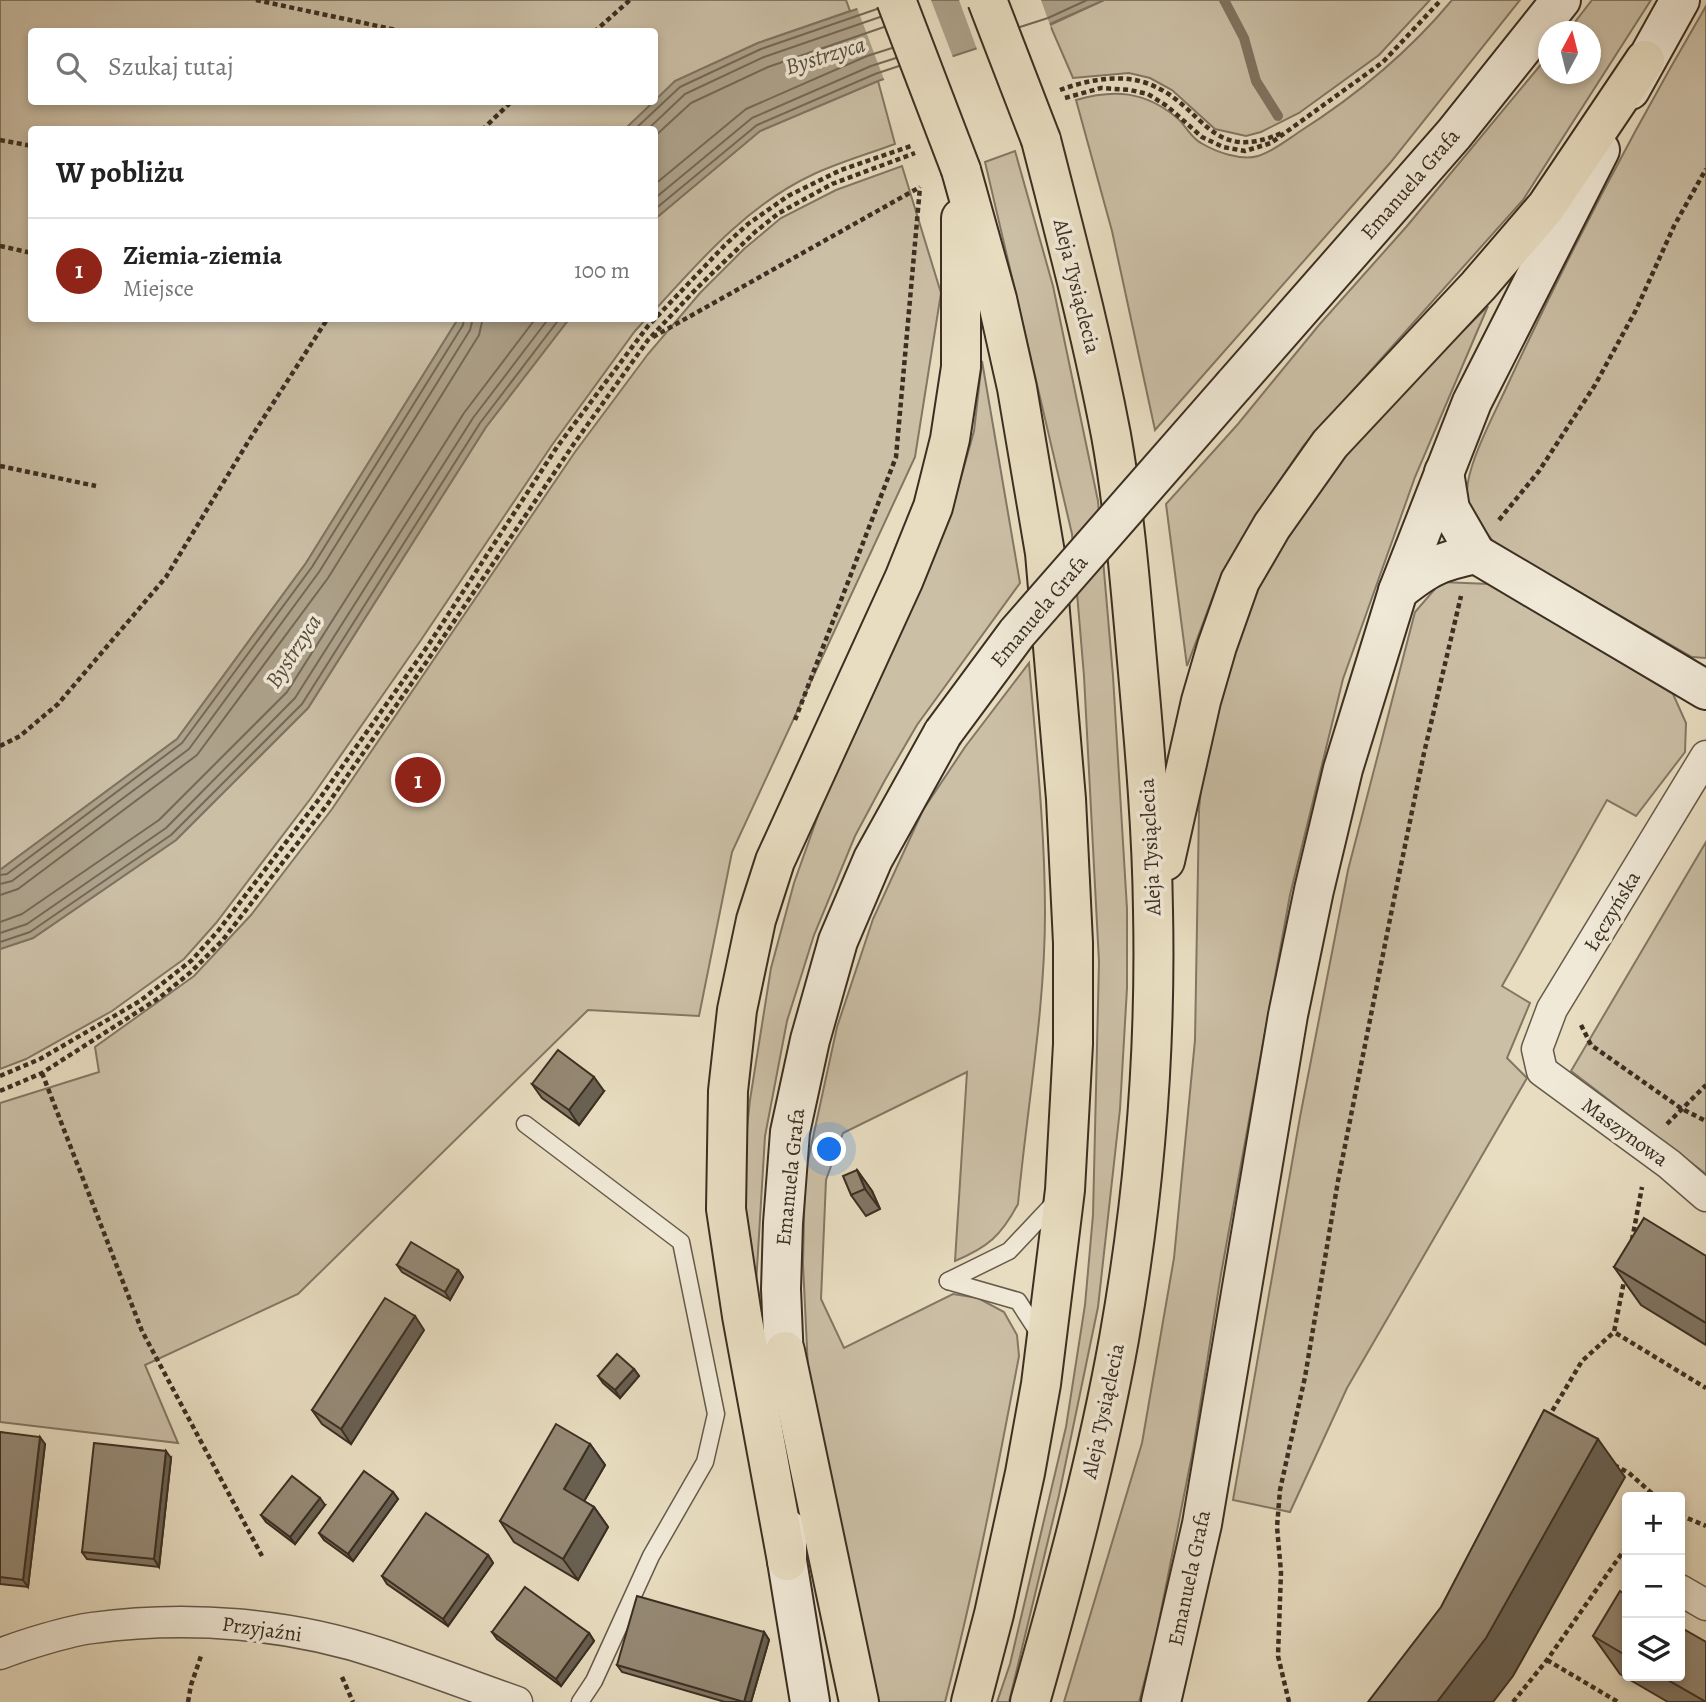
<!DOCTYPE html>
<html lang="pl">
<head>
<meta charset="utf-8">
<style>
  body { margin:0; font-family:Alegreya,serif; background:#f2f2f2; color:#222 }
  .controls { position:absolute; right:21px; bottom:21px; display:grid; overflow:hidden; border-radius:7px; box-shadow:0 4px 10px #0003 }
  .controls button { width:63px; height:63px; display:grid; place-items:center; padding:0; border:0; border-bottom:2px solid #e0e0e0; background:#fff; color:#222; font:35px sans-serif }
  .compass { position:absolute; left:1538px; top:21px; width:63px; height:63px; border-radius:50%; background:#fff; box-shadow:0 4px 10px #0003; rotate:7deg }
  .you { position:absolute; left:830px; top:1150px; width:24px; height:24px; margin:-18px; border:5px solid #fff; border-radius:50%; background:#1a73e8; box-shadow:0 0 0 10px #1a73e833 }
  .badge { display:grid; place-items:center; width:46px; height:46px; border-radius:50%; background:#8f2418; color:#fff; font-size:23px; font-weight:700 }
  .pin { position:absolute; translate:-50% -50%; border:4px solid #fff; box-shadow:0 2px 7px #0006 }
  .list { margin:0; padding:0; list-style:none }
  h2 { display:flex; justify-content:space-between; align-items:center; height:91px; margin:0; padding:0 28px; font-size:30px }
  h2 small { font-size:23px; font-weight:400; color:#767676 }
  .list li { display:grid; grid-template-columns:46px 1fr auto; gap:21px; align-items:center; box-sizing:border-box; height:105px; padding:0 28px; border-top:2px solid #e0e0e0 }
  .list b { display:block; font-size:26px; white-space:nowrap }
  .list p { margin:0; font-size:23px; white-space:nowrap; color:#767676 }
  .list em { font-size:23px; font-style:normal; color:#767676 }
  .icon { flex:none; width:38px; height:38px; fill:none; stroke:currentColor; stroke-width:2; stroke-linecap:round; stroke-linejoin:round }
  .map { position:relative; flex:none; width:1706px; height:1702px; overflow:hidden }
  .search { position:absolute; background:#fff; box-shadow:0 4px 10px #0003; left:28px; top:28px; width:630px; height:77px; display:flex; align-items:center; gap:18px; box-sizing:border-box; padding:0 24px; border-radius:7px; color:#767676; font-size:26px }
  .panel { position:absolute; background:#fff; box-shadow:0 4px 10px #0003; left:28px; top:126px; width:630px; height:196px; border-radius:7px }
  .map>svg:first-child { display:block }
  .green { fill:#cbbfa6; stroke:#837764; stroke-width:2 }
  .water { fill:#ada28b; stroke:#7f7461; stroke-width:2 }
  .pier { fill:#e8ddc1 }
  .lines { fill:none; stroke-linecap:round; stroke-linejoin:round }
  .shore { stroke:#746856; stroke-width:2 }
  .stream { stroke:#7f7461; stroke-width:10 }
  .lane-casing { stroke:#665a4a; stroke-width:19 }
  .street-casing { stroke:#665a4a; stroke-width:33 }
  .secondary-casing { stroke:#3b2f22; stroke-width:42 }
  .primary-casing { stroke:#3b2f22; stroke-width:42 }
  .path { stroke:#3b2f22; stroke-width:4.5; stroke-dasharray:5 3.5; stroke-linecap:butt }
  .lane { stroke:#f0e9d7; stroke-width:16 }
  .street { stroke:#f0e9d7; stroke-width:30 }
  .secondary { stroke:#f0e9d7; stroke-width:38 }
  .primary { stroke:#e8ddc1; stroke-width:38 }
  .secondary-bridge-casing { stroke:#3b2f22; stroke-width:42; stroke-linecap:butt }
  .primary-bridge-casing { stroke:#3b2f22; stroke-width:42; stroke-linecap:butt }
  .secondary-bridge { stroke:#f0e9d7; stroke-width:38 }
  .primary-bridge { stroke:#e8ddc1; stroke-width:38 }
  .wall { fill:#807665; stroke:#3b2f22; stroke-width:2 }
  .shaded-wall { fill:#686052; stroke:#3b2f22; stroke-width:2 }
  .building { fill:#958975; stroke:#3b2f22; stroke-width:2 }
  .labels { text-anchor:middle; stroke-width:7; stroke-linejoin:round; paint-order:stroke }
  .street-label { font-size:21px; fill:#3b2f22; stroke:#f0e9d7 }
  .water-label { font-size:23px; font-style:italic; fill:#584c3c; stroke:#f0e9d7 }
</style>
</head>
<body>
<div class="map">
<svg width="1706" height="1702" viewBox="0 0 1706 1702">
  <rect width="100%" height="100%" fill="#e8ddc1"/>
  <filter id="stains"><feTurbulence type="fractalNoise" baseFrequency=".00286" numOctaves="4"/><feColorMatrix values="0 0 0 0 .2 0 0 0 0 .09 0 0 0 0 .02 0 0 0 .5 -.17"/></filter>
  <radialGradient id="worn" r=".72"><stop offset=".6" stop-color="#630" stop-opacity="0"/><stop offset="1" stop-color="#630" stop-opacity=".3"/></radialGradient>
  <g class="green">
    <path d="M0,0h846l4,11 -92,32 -83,38 -20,20 -1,-69h-622v70h622l-30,28h-592v188l426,1 -152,244 -129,176 -177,131z"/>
    <path d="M1104,0h326l-51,55 -80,58 -38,19 -15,4 -31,-7 -43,-39 -22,-12 -21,-5 -56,5 -23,-53z"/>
    <path d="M1452,0h68l-130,163 -235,267 -43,-199 -36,-131c38,-11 68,-9 100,17 9,7 15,21 25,26 15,9 40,18 57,13 14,-4 29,-16 41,-24 58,-37 109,-79 153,-132z"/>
    <path d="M1592,0h59l-128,200 -219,245 -41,60 -45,78 -31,83 -21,-162 72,-80 81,-99 88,-99 141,-170v18h42v-42l-22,-1z"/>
    <path d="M1706,6v652l-14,-1 -197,-113c-10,-14 -27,-32 -28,-50 -1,-29 29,-83 41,-110 60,-129 126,-255 198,-378z"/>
    <path d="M878,81l17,63c-27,10 -55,18 -81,30 -65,30 -112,84 -159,136v-91l105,-88z"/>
    <path d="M1015,151l38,135 45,215 15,175 14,233v79l-7,121 -22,198 -39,188 -50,207h-12l13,-38 56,-237 19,-122 8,-90 6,-253 -15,-286 -12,-142 -87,-372z"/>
    <path d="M902,166l39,127 -26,164 -183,395 -33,164 -111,-6 -290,284 -153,71 33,78 -178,-21v-319l99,-31 -4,-25 99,-71 57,-61 81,-106 243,-357 73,-98 52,-61 44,-44 37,-31 55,-28z"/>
    <path d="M1488,306l-73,171 -72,202 -53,216 -69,379 -28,176 -38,191 -16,61h-75l78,-259 32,-185 21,-218 4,-230 5,-55 41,-136 24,-55 85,-124z"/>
    <path d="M569,319h77l-11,12 -83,114 -131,195 -110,158 -95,125 -32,36 -72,52 -86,48 -26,10v-120l33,-11 143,-98 132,-132 178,-281z"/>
    <path d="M982,361l38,222 -103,142 -32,55 -30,56 -41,99 -27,86 -22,115 -11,182 -15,-115 11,-103 21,-132 23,-85 37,-104 124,-280 19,-68z"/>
    <path d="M1441,582l49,2 183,110 13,29 -1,29 -49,64 -29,-16 -105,186 28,17 -23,55 20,20 -180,310 -57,124 -57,-12 67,-383 48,-247 67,-258z"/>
    <path d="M1029,663c7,83 16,167 16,250 0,97 -18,194 -27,291 -17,32 -30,43 -63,57l12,-189 -124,61 -17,47 -5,119 23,49 109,-54 25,4 26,14 13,23 2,21c-22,116 -44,232 -74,346h-68l-68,-312 -6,-126 2,-90 32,-147 36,-108 50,-109 42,-63z"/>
    <path d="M1706,842v332l-135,-103z"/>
  </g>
  <g class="water">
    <path d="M883,0h221l-54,24 -172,57 -118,50 -105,88 -1,-89h-30l51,-49 83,-38z"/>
    <path d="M458,319h111l-83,108 -178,281 -132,132 -143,98 -33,11v-79l177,-131 129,-176z"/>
  </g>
  <g class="pier">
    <path d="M872,0h59l23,60 -69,22 -29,-77z"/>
    <path d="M959,0h82l10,28 -73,24z"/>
  </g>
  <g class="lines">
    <g class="shore">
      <path d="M1020,27l28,-9 39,-18"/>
      <path d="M634,130l46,-43 81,-38 116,-40"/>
      <path d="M647,130l38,-36 79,-37 116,-40"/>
      <path d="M654,137l37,-34 77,-36 116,-40"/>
      <path d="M654,185l92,-76 121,-53 25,-8"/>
      <path d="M654,199l98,-81 119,-52 25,-8"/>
      <path d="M654,210l103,-85 118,-51 24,-8"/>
      <path d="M0,875l7,-1 175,-131 130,-176 151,-242 1,-7"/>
      <path d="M0,884l12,-3 177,-132 130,-177 151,-242 3,-12"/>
      <path d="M0,895l18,-6 179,-134 131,-177 151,-243 4,-17"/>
      <path d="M0,922l22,-8 137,-94 128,-128 177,-279 72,-95"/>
      <path d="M0,933l27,-9 139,-96 129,-130 178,-280 76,-100"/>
      <path d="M0,942l30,-10 141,-97 131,-131 178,-281 80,-105"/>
    </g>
    <path class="stream" d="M1224,0l20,38 12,43 22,35"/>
    <defs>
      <g id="lane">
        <path d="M525,1124l156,118 35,172 -11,48 -54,94 -57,125 -14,21"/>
        <path d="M948,1281l61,-30 48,-51"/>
        <path d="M948,1281l70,20 22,34"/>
      </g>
      <g id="street">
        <path d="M1706,756l-154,253 -15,40 5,22 127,93 37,32"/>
        <path d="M1680,1590l26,15"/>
        <path d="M0,1654c23,-9 68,-23 92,-26 96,-13 198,-5 290,26 45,15 90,32 135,48"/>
      </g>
      <g id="secondary">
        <path d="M1630,90l50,-90"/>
        <path d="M1234,385l220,-251 107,-134"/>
        <path d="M1444,472l6,37 26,45 230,136"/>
        <path d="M1398,591c30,-24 40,-29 78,-37"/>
        <path d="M785,1385l-4,-96 2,-66 7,-91 20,-92 28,-99 35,-82 70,-126"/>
        <path d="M787,1529v32l23,141"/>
        <path d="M1161,1702l41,-178 86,-509 26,-125 29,-121 55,-178 74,-189 128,-252"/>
      </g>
      <g id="primary">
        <path d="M961,170l36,129 20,89 28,165 21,246 7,144v101l-8,146 -24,194 -16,89 -31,141 -23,88"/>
        <path d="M1165,861l36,-160 16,-55 23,-65 32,-55 58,-82 148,-158 68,-79 99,-147"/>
        <path d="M785,1351l74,351"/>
        <path d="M787,1561l-45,-245 -16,-107 2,-118 9,-81 19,-90 19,-59 129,-282 29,-72 17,-68 11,-72v-149"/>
        <path d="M1030,1702c34,-120 67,-241 89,-363 25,-141 37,-286 34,-429 -1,-79 -8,-159 -15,-238 -7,-79 -13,-159 -27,-237 -19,-100 -45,-197 -70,-295"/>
      </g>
    </defs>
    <use href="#lane" class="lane-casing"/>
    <use href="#street" class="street-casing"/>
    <use href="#secondary" class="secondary-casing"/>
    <use href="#primary" class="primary-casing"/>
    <g class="path">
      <path d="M256,0l150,32"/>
      <path d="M594,32l36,-32"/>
      <path d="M1060,90c27,-10 61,-17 89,-6 57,22 59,82 135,48"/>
      <path d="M1065,98l36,-10 29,2 18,4 19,12 35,31 21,10 22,4 26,-8 112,-81 58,-62"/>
      <path d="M482,130l29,-28"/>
      <path d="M0,140l32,6"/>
      <path d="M0,246l32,7"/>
      <path d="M653,337l267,-150"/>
      <path d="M0,466l96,20"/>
      <path d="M1499,520l40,-49 56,-86 41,-75 38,-84 32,-57"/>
      <path d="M795,720l101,-263 24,-270"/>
      <path d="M0,746l20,-10 38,-32 108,-127 82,-135 80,-124"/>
      <path d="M1581,1025l10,20 91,64 24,12"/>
      <path d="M42,1073l100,258 120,225"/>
      <path d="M0,1076l40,-17 100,-58 52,-41 26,-29 102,-133 109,-154 128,-197 91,-121 78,-82 22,-20 40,-28 53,-26 70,-24"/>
      <path d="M0,1091l42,-18 117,-75 32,-26 31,-31 105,-136 107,-154 139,-206 75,-105 49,-52 58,-56 24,-19 53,-29 83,-31"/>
      <path d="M1667,1124l39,-39"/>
      <path d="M1632,1240l10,-53"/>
      <path d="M1625,1276l-11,56 92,56"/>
      <path d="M1548,1418l34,-57 32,-29"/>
      <path d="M1614,1465l15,8 27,24"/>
      <path d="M1680,1515l26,11"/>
      <path d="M1547,1660l71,42"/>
      <path d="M342,1677l11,25"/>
      <path d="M188,1702l3,-17 10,-29"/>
      <path d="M1289,1702l-11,-46 3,-84 -4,-45 3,-37 25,-113 33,-196 53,-267 33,-161 37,-157"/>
      <path d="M1513,1702l34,-42 80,-114"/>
    </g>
    <use href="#lane" class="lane"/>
    <use href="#street" class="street"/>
    <use href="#secondary" class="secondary"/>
    <use href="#primary" class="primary"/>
    <defs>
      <path id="secondary-bridge" d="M943,733l74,-100 217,-248"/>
      <g id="primary-bridge">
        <path d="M896,0l65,170"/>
        <path d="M987,0l54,140"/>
      </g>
    </defs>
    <use href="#secondary-bridge" class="secondary-bridge-casing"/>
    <use href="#primary-bridge" class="primary-bridge-casing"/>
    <use href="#secondary-bridge" class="secondary-bridge"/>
    <use href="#primary-bridge" class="primary-bridge"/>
  </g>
  <g class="wall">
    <path d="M532,1084l72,7 -25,34 -37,-27z"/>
    <path d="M857,1170l15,21 8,18 -14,7 -15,-21z"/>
    <path d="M1706,1256v89l-65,-40 -27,-38z"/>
    <path d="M397,1265l61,5 5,7 -13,23 -48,-28z"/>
    <path d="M424,1330l-73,114 -29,-20 -10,-14z"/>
    <path d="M634,1369l5,7 -19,22 -17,-15 -5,-7z"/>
    <path d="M0,1432l45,12 -17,143 -28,-3z"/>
    <path d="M590,1444l15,21 -21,36 10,6 14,20 -30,53 -64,-38 -14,-21z"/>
    <path d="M171,1458l-12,109 -72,-8 -5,-7z"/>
    <path d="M393,1492l5,7 -45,62 -29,-21 -5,-7z"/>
    <path d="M325,1505l-30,39 -29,-22 -5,-7z"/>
    <path d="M488,1555l5,8 -45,63 -61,-42 -5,-8z"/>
    <path d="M1627,1596v80h53l26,26h-38l-48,-28 -27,-38z"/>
    <path d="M492,1632l97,1 5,8 -33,45 -64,-47z"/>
    <path d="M764,1632l5,8 -18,62h-26l-103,-30 -5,-7z"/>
  </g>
  <g class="shaded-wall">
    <path d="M594,1077l10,14 -25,34 -10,-15z"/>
    <path d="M857,1170l15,21 8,18 -15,-20z"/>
    <path d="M458,1270l5,7 -13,23 -5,-8z"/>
    <path d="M415,1316l9,14 -73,114 -10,-15z"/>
    <path d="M634,1369l5,7 -19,22 -5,-8z"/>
    <path d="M40,1437l5,7 -17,143 -5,-7z"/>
    <path d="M1598,1439l27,38 -112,199 -20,26h-56z"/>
    <path d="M590,1444l15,21 -26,45 -15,-21z"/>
    <path d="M166,1451l5,7 -12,109 -5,-8z"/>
    <path d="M393,1492l5,7 -45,62 -5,-7z"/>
    <path d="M320,1498l5,7 -30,39 -5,-7z"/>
    <path d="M594,1507l14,20 -30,53 -15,-21z"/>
    <path d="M488,1555l5,8 -45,63 -5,-7z"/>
    <path d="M764,1632l5,8 -18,62h-7z"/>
    <path d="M589,1633l5,8 -33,45 -5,-7z"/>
  </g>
  <g class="building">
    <path d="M558,1050l36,27 -25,33 -37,-26z"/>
    <path d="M857,1170l8,19 -14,6 -8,-19z"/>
    <path d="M1644,1218l62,38v67l-92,-56z"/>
    <path d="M411,1242l47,28 -13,22 -48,-27z"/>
    <path d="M385,1298l30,18 -74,113 -29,-19z"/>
    <path d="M617,1354l17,15 -19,21 -17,-14z"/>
    <path d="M1544,1410l54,29 -112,199 -49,64h-69l73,-95z"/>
    <path d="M556,1424l34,20 -26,45 30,18 -31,52 -63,-38z"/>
    <path d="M0,1432l40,5 -17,143 -23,-3z"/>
    <path d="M94,1443l72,8 -12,108 -72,-7z"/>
    <path d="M364,1471l29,21 -45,62 -29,-21z"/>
    <path d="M292,1476l28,22 -30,39 -29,-22z"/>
    <path d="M426,1513l62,42 -45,64 -61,-43z"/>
    <path d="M525,1587l64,46 -33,46 -64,-47z"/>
    <path d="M1620,1591l7,5v60l-34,-20z"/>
    <path d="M637,1596l127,36 -20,70 -127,-37z"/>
    <path d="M1680,1627l26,15v60l-45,-26h19z"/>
  </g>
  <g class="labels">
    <g class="street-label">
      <text transform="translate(1410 184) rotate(-49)" y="7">Emanuela Grafa</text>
      <text transform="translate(1077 286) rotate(76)" y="7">Aleja Tysiąclecia</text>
      <text transform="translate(1039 611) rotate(-50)" y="7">Emanuela Grafa</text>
      <text transform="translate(1150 847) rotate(-93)" y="7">Aleja Tysiąclecia</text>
      <text transform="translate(1612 911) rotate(-59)" y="7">Łęczyńska</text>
      <text transform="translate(1625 1132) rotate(36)" y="7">Maszynowa</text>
      <text transform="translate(790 1177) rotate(-84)" y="7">Emanuela Grafa</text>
      <text transform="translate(1103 1411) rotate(-78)" y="7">Aleja Tysiąclecia</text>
      <text transform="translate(1189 1578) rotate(-78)" y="7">Emanuela Grafa</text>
      <text transform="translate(262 1629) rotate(8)" y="7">Przyjaźni</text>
    </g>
    <g class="water-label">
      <text transform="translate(825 55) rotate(-17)" y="8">Bystrzyca</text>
      <text transform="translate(293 651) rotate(-57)" y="8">Bystrzyca</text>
    </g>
  </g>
  <rect width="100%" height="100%" filter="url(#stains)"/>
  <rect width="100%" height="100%" fill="url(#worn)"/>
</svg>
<div class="controls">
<button>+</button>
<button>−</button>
<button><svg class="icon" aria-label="layers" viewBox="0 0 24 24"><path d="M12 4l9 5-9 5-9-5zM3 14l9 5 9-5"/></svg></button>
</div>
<svg class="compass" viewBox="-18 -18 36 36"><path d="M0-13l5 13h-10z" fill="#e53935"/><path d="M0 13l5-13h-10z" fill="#767676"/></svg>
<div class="you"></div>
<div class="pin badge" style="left:418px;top:780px">1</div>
<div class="search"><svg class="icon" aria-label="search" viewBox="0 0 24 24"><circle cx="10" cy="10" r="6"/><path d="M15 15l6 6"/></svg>Szukaj tutaj</div>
<section class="panel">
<h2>W pobliżu<small></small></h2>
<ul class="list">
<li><span class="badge">1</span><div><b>Ziemia-ziemia</b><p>Miejsce</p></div><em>100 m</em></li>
</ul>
</section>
</div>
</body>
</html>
